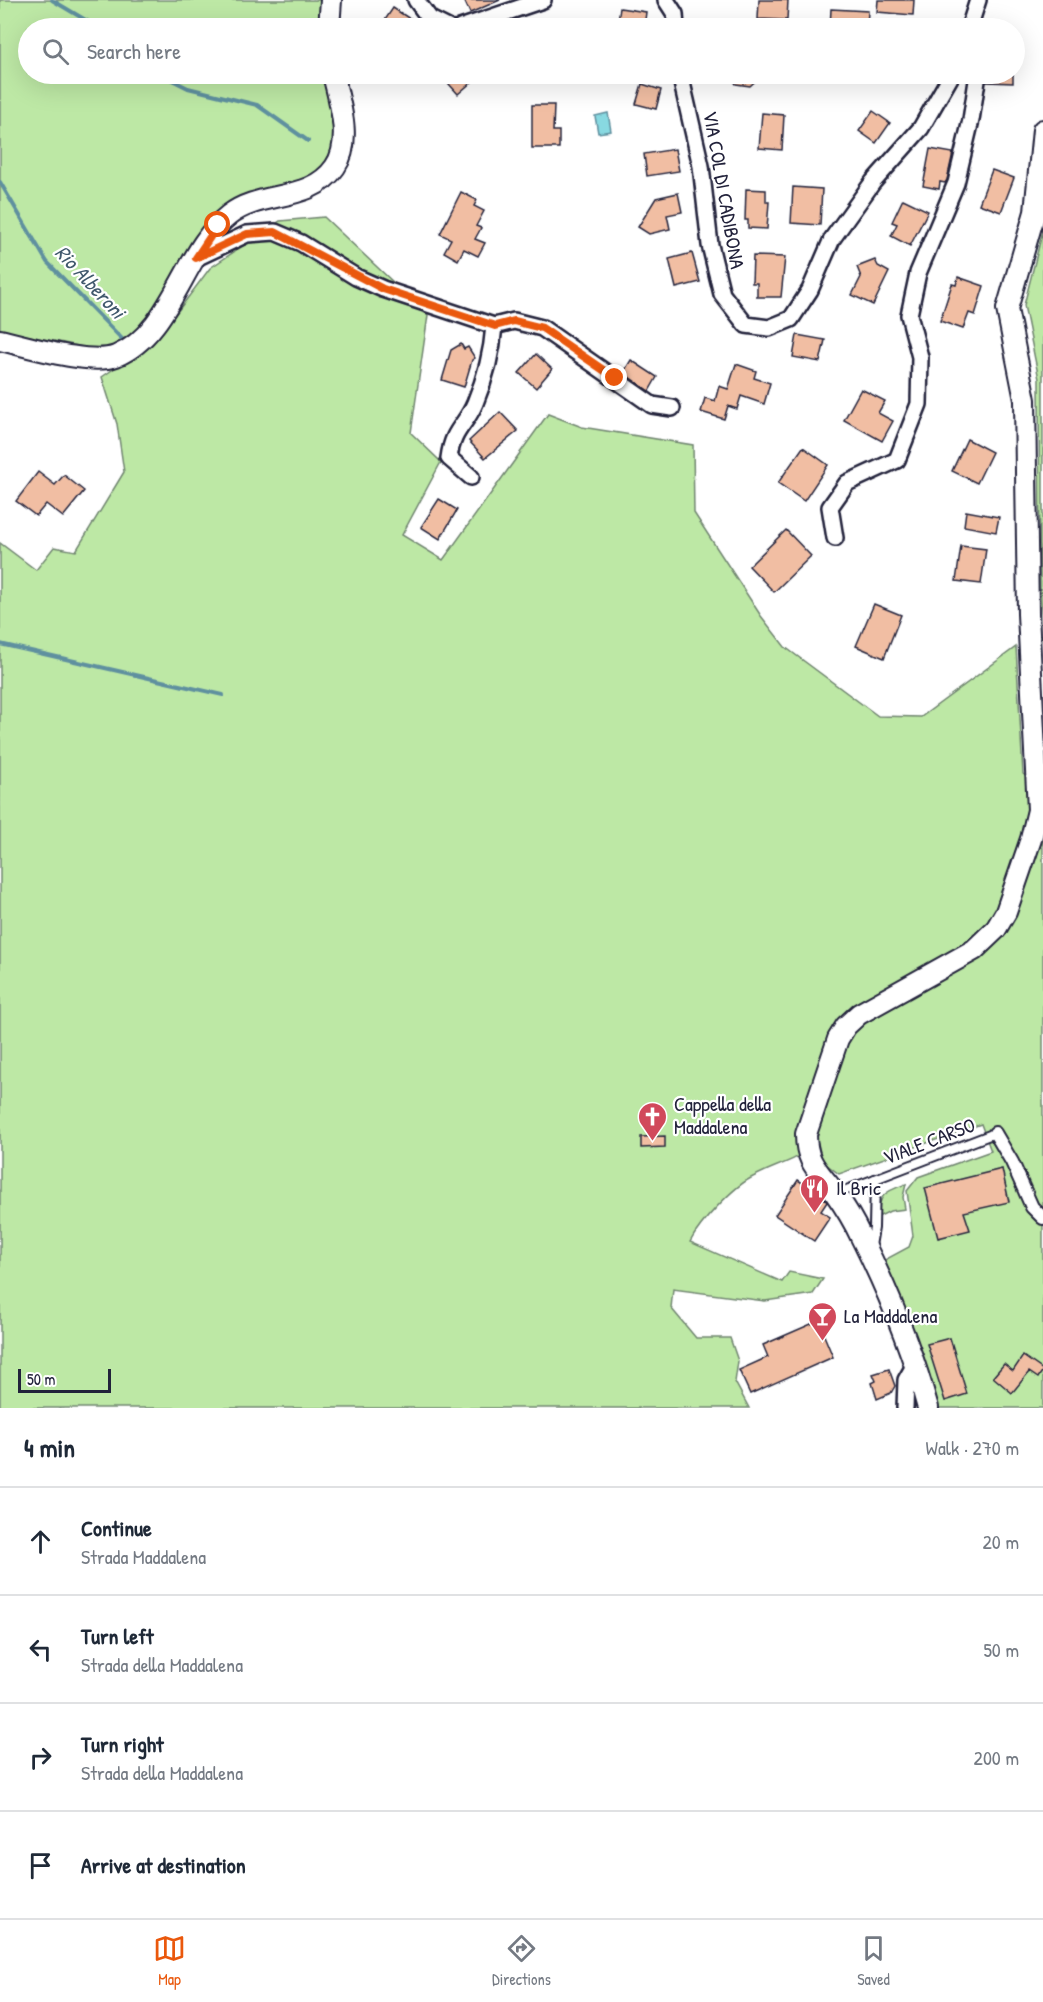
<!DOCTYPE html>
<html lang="en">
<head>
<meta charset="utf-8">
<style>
  body { margin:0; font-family:"Patrick Hand",sans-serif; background:#f6f6f7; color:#1f2937 }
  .scale { position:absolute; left:18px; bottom:15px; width:93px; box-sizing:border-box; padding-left:6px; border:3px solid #22223b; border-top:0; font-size:16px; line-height:21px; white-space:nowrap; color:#22223b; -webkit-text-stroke:4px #fff; paint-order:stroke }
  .stop { position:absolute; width:18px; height:18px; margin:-14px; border:4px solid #ea580c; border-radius:50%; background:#fff }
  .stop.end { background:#ea580c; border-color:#fff; box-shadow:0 2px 6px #0008 }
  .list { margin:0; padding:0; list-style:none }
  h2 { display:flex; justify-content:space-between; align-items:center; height:78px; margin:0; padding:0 24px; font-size:26px }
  h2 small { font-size:20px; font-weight:400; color:#747a83 }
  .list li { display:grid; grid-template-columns:39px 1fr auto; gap:18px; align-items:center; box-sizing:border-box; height:108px; padding:0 24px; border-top:2px solid #e0e1e3 }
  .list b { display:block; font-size:22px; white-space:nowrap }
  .list p { margin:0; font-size:20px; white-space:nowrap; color:#747a83 }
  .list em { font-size:20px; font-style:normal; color:#747a83 }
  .icon { flex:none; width:33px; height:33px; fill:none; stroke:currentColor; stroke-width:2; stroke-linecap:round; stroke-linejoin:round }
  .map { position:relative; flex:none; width:1043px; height:1408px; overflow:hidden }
  .search { position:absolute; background:#fff; box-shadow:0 6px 24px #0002; left:18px; right:18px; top:18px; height:66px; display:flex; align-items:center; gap:15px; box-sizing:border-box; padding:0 21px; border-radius:33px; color:#747a83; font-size:22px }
  .sheet { height:510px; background:#fff }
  nav { display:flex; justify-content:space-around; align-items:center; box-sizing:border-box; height:84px; border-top:2px solid #e0e1e3; background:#fff; font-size:16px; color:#747a83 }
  nav a { display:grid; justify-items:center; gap:3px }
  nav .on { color:#ea580c }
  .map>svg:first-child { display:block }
  .green { fill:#bde8a5; stroke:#708570; stroke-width:1.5 }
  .water { fill:#88d9e1; stroke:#5f909f; stroke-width:1.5 }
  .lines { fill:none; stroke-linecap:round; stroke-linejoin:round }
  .stream { stroke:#5f909f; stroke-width:4 }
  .building { fill:#f1bea3; stroke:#22223b; stroke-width:1.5 }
  .service-casing { stroke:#22223b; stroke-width:12 }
  .pedestrian-casing { stroke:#22223b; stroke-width:16 }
  .minor-casing { stroke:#22223b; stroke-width:20 }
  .tertiary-casing { stroke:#22223b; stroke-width:24 }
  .service { stroke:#fff; stroke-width:8 }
  .pedestrian { stroke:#fff; stroke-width:12 }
  .minor { stroke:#fff; stroke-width:15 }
  .tertiary { stroke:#fff; stroke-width:20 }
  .route { stroke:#ea580c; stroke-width:8 }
  .labels { text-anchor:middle; stroke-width:4.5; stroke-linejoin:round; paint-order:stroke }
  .street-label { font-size:20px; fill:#22223b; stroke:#fff }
  .poi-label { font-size:20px; fill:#22223b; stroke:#fff; text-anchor:start }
  .water-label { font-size:21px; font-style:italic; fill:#41596d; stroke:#fff }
</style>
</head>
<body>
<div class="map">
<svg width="1043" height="1408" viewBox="0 0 1043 1408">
  <rect width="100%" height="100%" fill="#fff"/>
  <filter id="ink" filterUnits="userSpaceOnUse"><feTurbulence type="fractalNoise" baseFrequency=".0167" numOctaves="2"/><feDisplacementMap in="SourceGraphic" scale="12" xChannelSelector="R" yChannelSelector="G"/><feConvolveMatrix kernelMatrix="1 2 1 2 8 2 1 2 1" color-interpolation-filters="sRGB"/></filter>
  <g filter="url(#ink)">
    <g class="green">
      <path d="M0,0h326l-3,28h-295v46h300l9,67 -18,32 -22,14 -44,11 -35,13 -79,123 -36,17 -103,-21z"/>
      <path d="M324,217l104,98 -17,118 30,29 -39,73 41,25 105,-146 34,13 111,18 1,68 67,103 24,31 93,69 43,1 95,-70 7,127 20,17v617h-110l-54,-145 30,-16 4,-11 -6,-45 11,-14 73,-26 -10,-27 -142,50 -17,-13 -4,-18c-25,20 -41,21 -67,35 -19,10 -51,45 -61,64l92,40 7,-10 34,7 -10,15 -48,7 -92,-12 -2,19 25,30h34l8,23 -3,21 14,26h-749v-865l36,27 18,-23 22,4 48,-79 -7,-48 -15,-47 55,-38 53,-71 70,-47z"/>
      <path d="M1043,230v412l-3,-53 -1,-210 -15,-74z"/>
      <path d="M906,1184l-3,13 2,12 -15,2 -12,6c1,-24 7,-25 28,-33z"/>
    </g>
    <path class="water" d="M608,113l3,18 -13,2 -3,-17z"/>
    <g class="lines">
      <g class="stream">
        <path d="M52,0l47,28"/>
        <path d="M160,74l28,14 69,17 51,36"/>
        <path d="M0,182l47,80 76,78"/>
        <path d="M0,644l223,51"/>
      </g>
    </g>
    <g class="building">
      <path d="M464,0h36l-30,13z"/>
      <path d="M759,0h29l-1,20 -29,-1z"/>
      <path d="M878,0h36l-1,15 -36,-3z"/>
      <path d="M393,8l31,20h-39l4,-5 -4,-3z"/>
      <path d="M620,8l26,4 -2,16h-27z"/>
      <path d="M831,9l37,2 -1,17h-37z"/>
      <path d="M440,74h41l-23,20z"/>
      <path d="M730,74h33l-13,12 -14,-2z"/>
      <path d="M987,74h26v9l-26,-1z"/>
      <path d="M642,84l19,6 -5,19 -20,-5z"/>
      <path d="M532,105h22l-1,26h6v17h-27z"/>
      <path d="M873,111l17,12 -14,20 -17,-12z"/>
      <path d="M762,113l22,2 -2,35 -23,-2z"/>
      <path d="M675,149l4,22 -32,5 -3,-22z"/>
      <path d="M930,149l23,4 -6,27 -2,3 -5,-1 -1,7 -16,-3z"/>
      <path d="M992,170l22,8 -13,34 -22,-8z"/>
      <path d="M793,187l29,2 -2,36 -29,-2z"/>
      <path d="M746,189l20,1v12h3l-2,27 -19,-1v-8h-3z"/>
      <path d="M461,192l16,8 -3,6 10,5 -8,15 5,2 -6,11 10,4 -7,13 -14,-7 -6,11 -14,-8 7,-13 -11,-5z"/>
      <path d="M678,193l4,19 -15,3 3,14 -21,5 -11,-7 18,-29z"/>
      <path d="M903,199l25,12 -18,35 -19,-10 6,-12 -5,-2z"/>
      <path d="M692,253l8,29 -24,6 -7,-29z"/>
      <path d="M753,256l32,1 -4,40h-24v-14h-5z"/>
      <path d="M875,260l3,6 11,6 -16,33 -21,-10 9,-18 -4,-10z"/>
      <path d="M958,277l26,9 -9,29 -6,-2 -6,16 -23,-8 12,-37 4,1z"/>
      <path d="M797,335l28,5 -5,22 -27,-5z"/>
      <path d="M461,344l3,5 4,-2 7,11 -3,2 -8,27 -22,-7 9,-30z"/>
      <path d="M536,354l16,15 -16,19 -17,-15z"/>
      <path d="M631,360l26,17 -8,14 -26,-18z"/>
      <path d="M736,364l20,7 -2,7 16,5 -6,21 -23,-8 -4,13 -9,-3 -4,13 -23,-7 4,-14 10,3 4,-15 9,3z"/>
      <path d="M861,389l24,12 -7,12 15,8 -11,20 -38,-21z"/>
      <path d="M500,412l18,19 -33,27 -16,-17z"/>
      <path d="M967,439l25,13 -15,31 -25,-12z"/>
      <path d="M803,447l25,18 -24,36 -26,-18z"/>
      <path d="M38,472l17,13 9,-10 20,16 -21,26 -17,-13 -10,12 -20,-15z"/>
      <path d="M439,499l18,11 -17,29 -19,-12z"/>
      <path d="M966,511l33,6 -3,15 -32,-6z"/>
      <path d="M786,530l25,26 -37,36 -25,-26z"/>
      <path d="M961,546l25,3 -5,35 -25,-3z"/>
      <path d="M874,604l27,11 -17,43 -28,-12z"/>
      <path d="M665,1136v11l-24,1v-11z"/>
      <path d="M1002,1169l7,33 -45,10 6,18 -32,8 -13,-50z"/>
      <path d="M798,1180l23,15 6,7 -6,9 9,6 -16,24 -39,-26z"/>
      <path d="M818,1321l15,36 -83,37 -11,-24 29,-13 -5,-12z"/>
      <path d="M950,1338l17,56 -22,7 -18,-57z"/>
      <path d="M1023,1356l20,14 -5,8 -9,-6 -17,21 -19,-16 11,-13 9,7z"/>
      <path d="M889,1369l6,17 -4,7 -14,6 -5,-16 4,-2 -3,-7z"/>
    </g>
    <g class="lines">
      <defs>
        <g id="service">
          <path d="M836,1194l159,-61"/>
          <path d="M871,1246l3,-18 1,-49"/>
        </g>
        <path id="pedestrian" d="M995,1133l17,29 20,45 11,11"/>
        <g id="minor">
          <path d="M416,0l14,19 18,9"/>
          <path d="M666,0l9,14 1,14"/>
          <path d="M460,28l83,-28"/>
          <path d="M969,28l9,-28"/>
          <path d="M680,74l21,92 9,79 12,49 24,31 23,3 22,-9 19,-29 22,-51 41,-57 48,-54 31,-54"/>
          <path d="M196,258l51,-24 28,-2 26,11 55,34 27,12 111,37c-2,27 -9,53 -19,77 -10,24 -22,25 -26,55l22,19"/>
          <path d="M494,326l20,-5 28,7 110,77 20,3"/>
          <path d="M835,538l-5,-31 17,-24 50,-23 22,-56 1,-47 -11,-42 9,-42 38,-90 15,-63 7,-46"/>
          <path d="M905,1408l1,-28 8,-14"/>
        </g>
        <g id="tertiary">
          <path d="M329,28l2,-28"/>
          <path d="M0,340c28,6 90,26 116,16 56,-23 68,-106 113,-141 32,-25 81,-12 106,-48 18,-26 4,-66 -2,-93"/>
          <path d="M928,1408c-16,-58 -40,-117 -67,-171 -7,-15 -16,-30 -26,-44 -16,-22 -29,-29 -29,-59l32,-95 8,-13 13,-12 115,-64 22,-21 10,-17 25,-73 7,-29 -10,-196 -3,-214 -18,-91 28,-97 8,-82"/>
        </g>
      </defs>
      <use href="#service" class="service-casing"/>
      <use href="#pedestrian" class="pedestrian-casing"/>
      <use href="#minor" class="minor-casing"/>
      <use href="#tertiary" class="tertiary-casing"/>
      <use href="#service" class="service"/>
      <use href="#pedestrian" class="pedestrian"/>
      <use href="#minor" class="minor"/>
      <use href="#tertiary" class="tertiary"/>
    </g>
  </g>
  <g class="lines" filter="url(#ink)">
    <path class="route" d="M218,225l-22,33 51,-24 28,-2 108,57 112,37 19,-5 28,7 73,50"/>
  </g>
  <defs>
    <symbol id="church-pin" viewBox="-11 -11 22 30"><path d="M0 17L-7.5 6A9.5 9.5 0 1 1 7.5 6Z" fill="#d1495b" stroke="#fff"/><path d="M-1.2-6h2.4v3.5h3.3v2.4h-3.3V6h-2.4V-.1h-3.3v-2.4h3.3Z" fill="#fff"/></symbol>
    <symbol id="restaurant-pin" viewBox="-11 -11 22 30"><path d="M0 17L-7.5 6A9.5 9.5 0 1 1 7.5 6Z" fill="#d1495b" stroke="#fff"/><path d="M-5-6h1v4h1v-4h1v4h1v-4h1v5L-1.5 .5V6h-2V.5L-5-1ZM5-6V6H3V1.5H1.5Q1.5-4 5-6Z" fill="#fff"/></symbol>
    <symbol id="bar-pin" viewBox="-11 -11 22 30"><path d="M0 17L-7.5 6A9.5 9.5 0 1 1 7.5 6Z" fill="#d1495b" stroke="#fff"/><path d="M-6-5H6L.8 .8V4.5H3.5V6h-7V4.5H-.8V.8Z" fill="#fff"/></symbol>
  </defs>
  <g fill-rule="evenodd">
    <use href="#church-pin" x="636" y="1100" width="33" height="45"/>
    <use href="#restaurant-pin" x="798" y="1172" width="33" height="45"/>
    <use href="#bar-pin" x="806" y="1300" width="33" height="45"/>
  </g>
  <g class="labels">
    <g class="street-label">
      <text transform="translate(724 190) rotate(80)" y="7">VIA COL DI CADIBONA</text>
      <text transform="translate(929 1141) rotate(-21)" y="7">VIALE CARSO</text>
    </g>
    <g class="poi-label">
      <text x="674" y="1111">Cappella della<tspan x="674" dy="23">Maddalena</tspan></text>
      <text x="836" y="1195">Il Bric</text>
      <text x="844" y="1323">La Maddalena</text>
    </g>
    <g class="water-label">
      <text transform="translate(90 282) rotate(47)" y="7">Rio Alberoni</text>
    </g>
  </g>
</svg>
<div class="scale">50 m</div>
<div class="stop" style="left:218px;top:225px"></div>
<div class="stop end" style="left:615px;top:378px"></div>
<div class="search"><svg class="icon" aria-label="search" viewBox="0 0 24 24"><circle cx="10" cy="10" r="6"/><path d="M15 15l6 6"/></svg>Search here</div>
</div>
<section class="sheet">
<h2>4 min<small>Walk · 270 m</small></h2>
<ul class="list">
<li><svg class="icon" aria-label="ahead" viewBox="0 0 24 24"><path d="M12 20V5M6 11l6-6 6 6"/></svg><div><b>Continue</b><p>Strada Maddalena</p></div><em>20 m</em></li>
<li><svg class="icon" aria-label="left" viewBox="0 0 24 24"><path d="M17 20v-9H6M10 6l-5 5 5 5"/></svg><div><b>Turn left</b><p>Strada della Maddalena</p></div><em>50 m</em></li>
<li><svg class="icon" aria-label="right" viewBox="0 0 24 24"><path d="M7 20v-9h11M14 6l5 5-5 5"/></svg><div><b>Turn right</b><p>Strada della Maddalena</p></div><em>200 m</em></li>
<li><svg class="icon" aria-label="arrive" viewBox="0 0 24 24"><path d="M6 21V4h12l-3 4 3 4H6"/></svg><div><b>Arrive at destination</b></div></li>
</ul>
</section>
<nav>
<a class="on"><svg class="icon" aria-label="map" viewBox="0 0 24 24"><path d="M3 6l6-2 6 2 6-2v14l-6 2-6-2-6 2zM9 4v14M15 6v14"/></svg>Map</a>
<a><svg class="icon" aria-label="directions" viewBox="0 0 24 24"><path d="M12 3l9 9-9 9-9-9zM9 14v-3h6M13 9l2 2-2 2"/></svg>Directions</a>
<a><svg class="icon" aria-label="saved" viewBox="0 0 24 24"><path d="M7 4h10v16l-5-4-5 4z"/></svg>Saved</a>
</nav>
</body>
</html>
